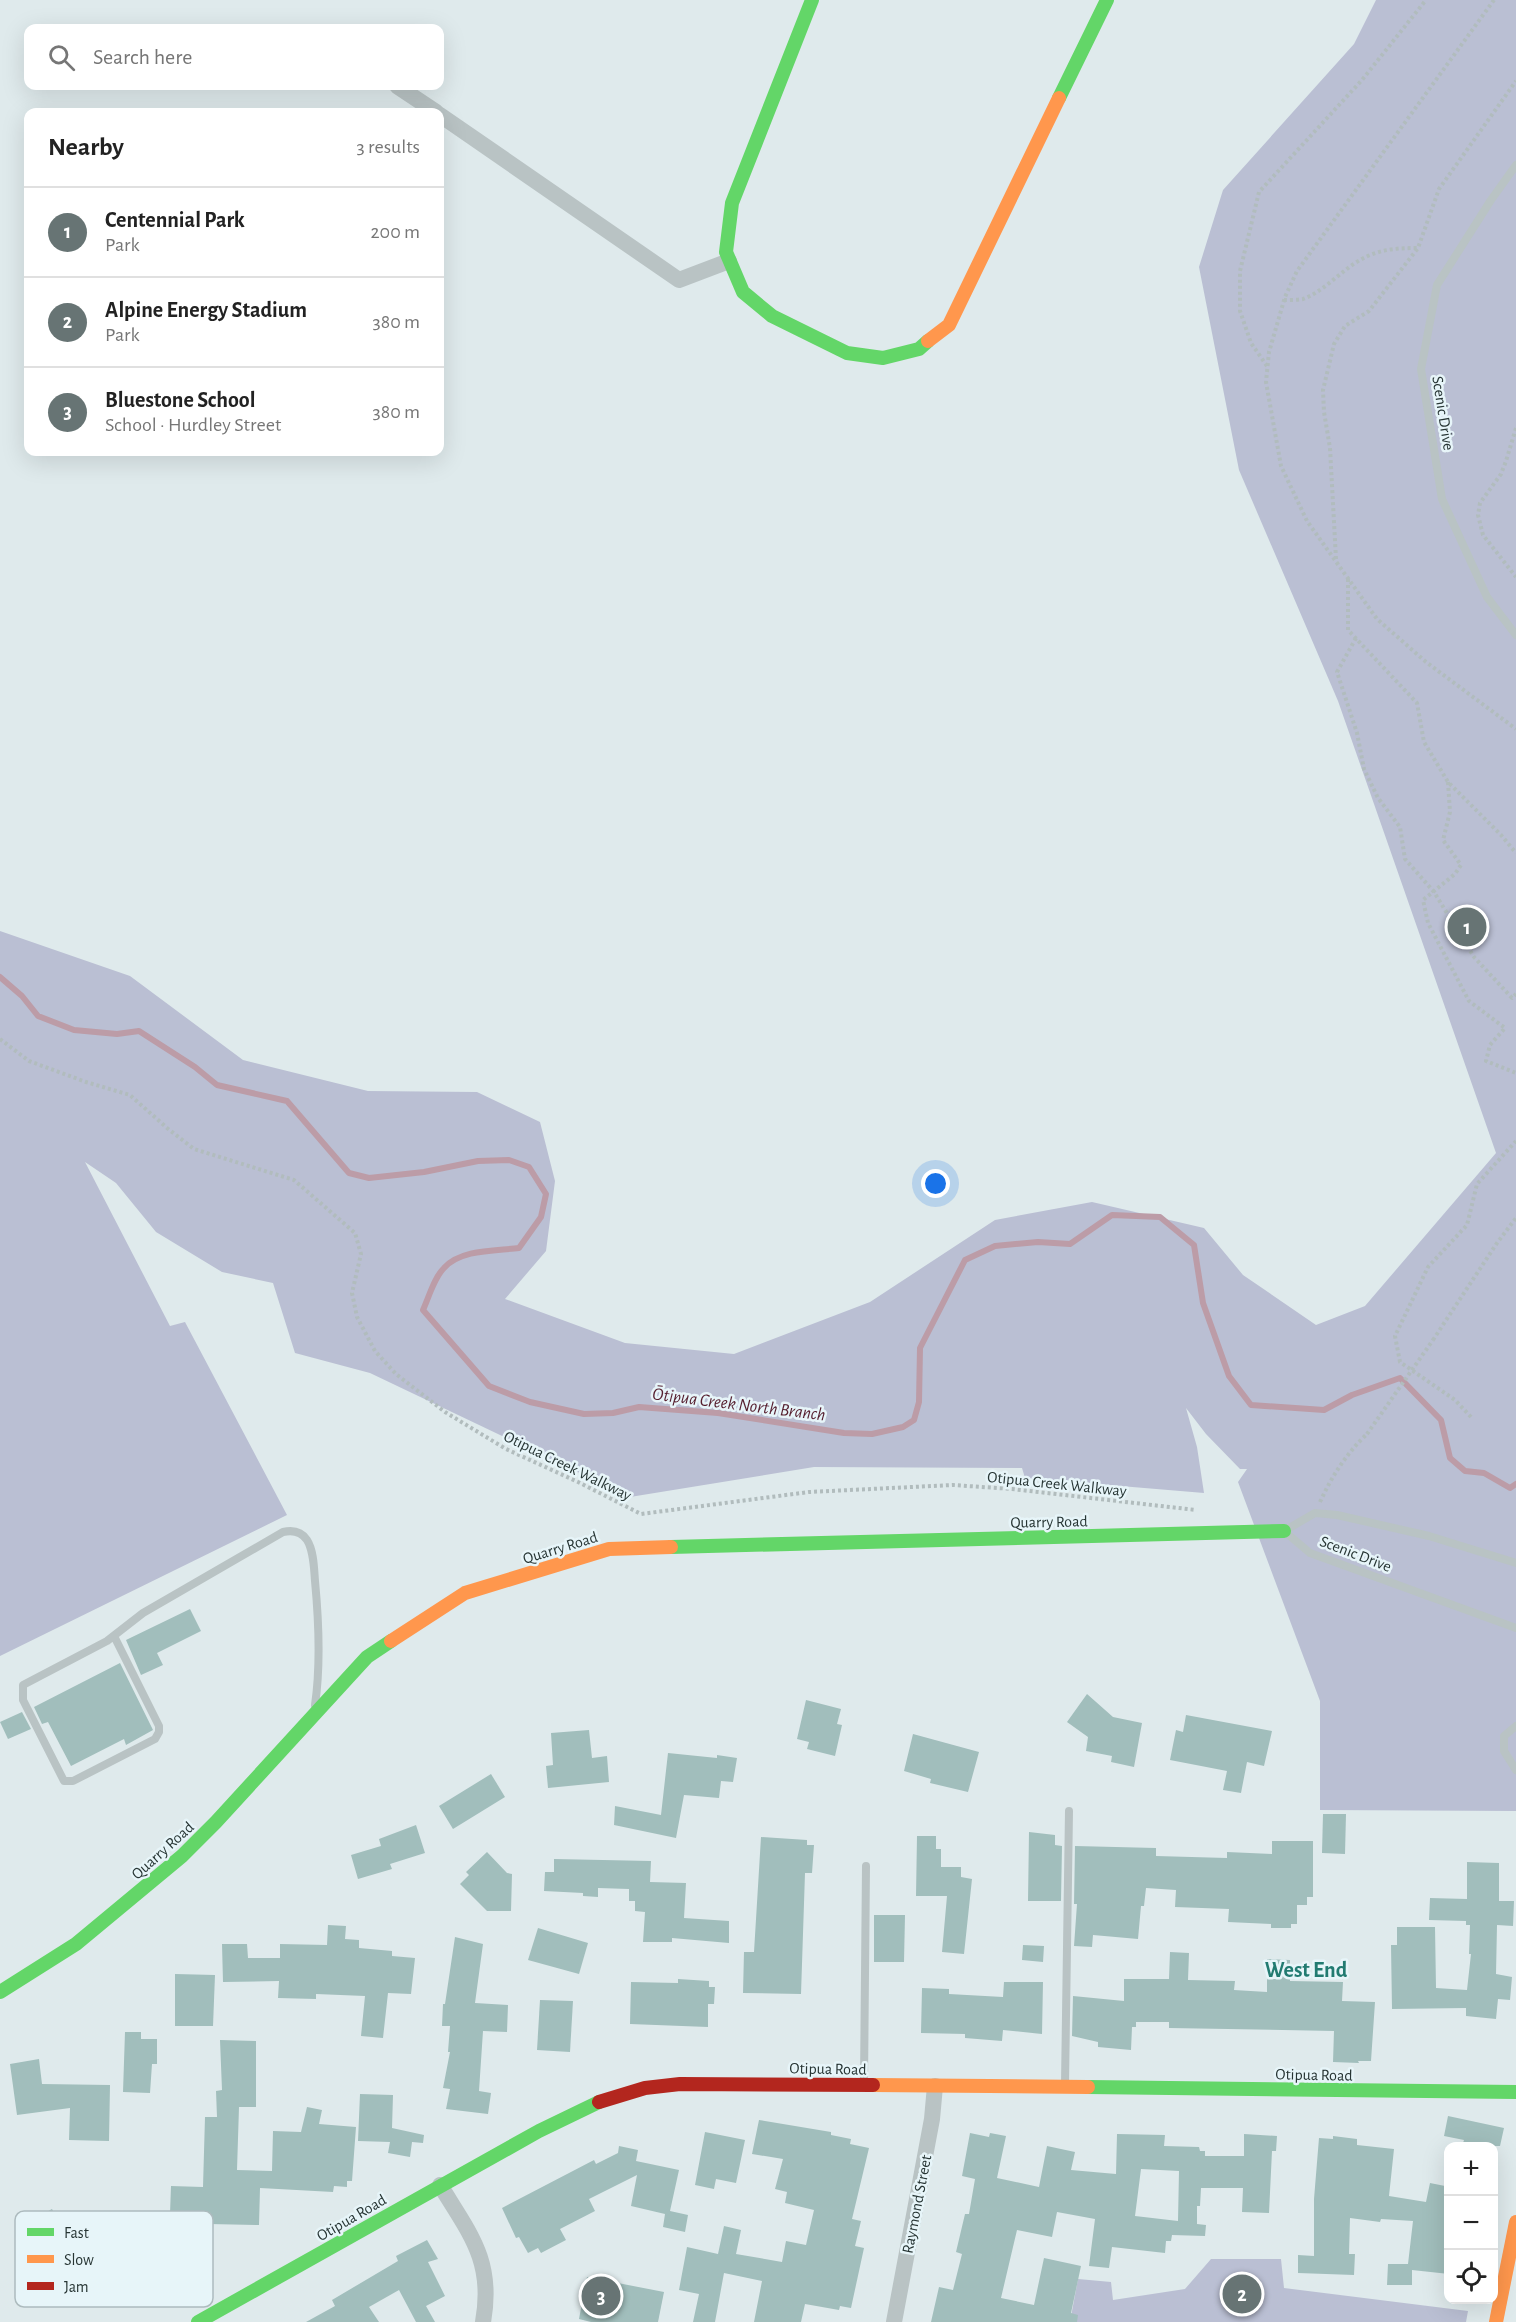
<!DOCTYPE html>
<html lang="en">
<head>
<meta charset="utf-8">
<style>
  body { margin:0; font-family:"Alegreya Sans",sans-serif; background:#f6f6f6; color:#222 }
  .controls { position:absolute; right:18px; bottom:18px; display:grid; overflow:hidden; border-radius:12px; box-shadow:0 6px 24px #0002 }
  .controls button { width:54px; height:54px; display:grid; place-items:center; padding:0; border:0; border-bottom:2px solid #e0e0e0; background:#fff; color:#222; font:30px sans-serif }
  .you { position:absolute; left:936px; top:1184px; width:21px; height:21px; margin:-15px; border:4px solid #fff; border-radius:50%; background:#1a73e8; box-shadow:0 0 0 9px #1a73e833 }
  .badge { display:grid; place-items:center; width:39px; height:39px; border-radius:50%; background:#677474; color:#fff; font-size:20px; font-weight:700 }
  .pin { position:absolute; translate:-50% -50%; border:3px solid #fff; box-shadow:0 2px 6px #0006 }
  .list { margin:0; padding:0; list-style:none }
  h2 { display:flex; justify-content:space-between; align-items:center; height:78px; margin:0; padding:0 24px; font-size:26px }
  h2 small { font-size:20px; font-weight:400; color:#767676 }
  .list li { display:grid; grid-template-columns:39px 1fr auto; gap:18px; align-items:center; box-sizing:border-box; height:90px; padding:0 24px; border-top:2px solid #e0e0e0 }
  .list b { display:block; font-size:22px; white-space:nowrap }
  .list p { margin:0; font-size:20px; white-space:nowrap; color:#767676 }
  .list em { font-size:20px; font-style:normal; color:#767676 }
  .icon { flex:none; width:33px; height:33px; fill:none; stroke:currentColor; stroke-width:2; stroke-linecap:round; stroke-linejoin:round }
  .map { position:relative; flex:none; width:1516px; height:2322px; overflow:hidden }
  .search { position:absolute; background:#fff; box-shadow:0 6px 24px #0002; left:24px; top:24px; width:420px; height:66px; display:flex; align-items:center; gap:15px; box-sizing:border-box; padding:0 21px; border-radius:12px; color:#767676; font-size:22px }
  .panel { position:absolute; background:#fff; box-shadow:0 6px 24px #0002; left:24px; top:108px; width:420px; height:348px; border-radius:12px }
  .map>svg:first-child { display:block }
  .green { fill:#babfd3 }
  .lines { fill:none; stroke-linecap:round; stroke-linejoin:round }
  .stream { stroke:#bc9ca7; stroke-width:6 }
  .building { fill:#a1bebc; fill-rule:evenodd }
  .path { stroke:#b1bcbd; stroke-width:4; stroke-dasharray:3 3; stroke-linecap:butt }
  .lane { stroke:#b9c3c4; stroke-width:8 }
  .street { stroke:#b9c3c4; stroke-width:16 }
  .fast { stroke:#63d668; stroke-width:14 }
  .slow { stroke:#ff974d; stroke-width:14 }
  .jam { stroke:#b3261e; stroke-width:14 }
  .path-bridge { stroke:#b1bcbd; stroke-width:4; stroke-dasharray:3 3; stroke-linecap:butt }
  .labels { text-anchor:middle; stroke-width:5; stroke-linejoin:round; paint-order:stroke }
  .street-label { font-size:16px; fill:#273534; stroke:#e7f5f9 }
  .water-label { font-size:18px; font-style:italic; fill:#551e2e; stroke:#e7f5f9 }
  .district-label { font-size:22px; font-weight:bold; fill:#227b71; stroke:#e7f5f9 }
  .key { fill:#e7f5f9; stroke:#adbbbe; stroke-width:1.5 }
  .key-label { font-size:16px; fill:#273534 }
</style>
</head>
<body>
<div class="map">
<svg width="1516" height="2322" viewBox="0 0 1516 2322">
  <rect width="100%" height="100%" fill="#dfeaec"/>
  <g class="green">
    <path d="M1376,0h140v1811l-196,-1v-109l-82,-219 9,-13h-7l-34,-35 -20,-26 11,39 7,46 -179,-15 -3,-10 -208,-1 -184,30 -260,-124 -75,-20 -22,-70 -51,-11 -66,-40 -40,-49 -31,-21 85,164 15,-4 102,193 -287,141v-725l130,45 113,84 125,31 109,1 63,30 15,59 -9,70 -41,48 120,44 109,11 136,-52 125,-82 97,-18 112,26 39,47 73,50 49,-19 131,-153 -158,-452 -99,-231 -40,-203 24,-77 131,-146z"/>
    <path d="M1211,2259h70l3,29 184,23 -2,11h-396l8,-43 33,3 2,18 72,-11z"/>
  </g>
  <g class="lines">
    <path class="stream" d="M0,977l22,19 16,20 36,14 43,4 22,-3 56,36 22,18 70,16 62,72 20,5 55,-6 54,-11 31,-1 20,7 17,27 -5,23 -22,31c-23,3 -58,1 -75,20 -10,10 -15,29 -21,42l66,76 41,16 54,12 29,-1 26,-6 79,6 126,20 28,1 31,-7 11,-7 5,-18 1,-54 45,-88 30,-14 43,-4 32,2 42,-29 48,2 34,28 9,58 26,73 22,29 73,5 28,-15 48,-17 41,42 9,38 15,13 19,2 26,15 6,-4"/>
  </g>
  <g class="building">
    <path d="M190,1609l11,22 -44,22 6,12 -22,10 -15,-35z"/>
    <path d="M120,1663l33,67 -27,15 -2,-6 -53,27 -23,-44 -6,2 -8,-17z"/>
    <path d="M1087,1694l26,23 29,6 -8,44 -23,-5 1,-6 -26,-5 2,-14 -21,-15z"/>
    <path d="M806,1700l35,9 -4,15 5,1 -7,31 -28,-7 2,-7 -12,-3z"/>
    <path d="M22,1712l9,17 -23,10 -8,-17z"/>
    <path d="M1186,1715l86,16 -8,35 -17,-4 -6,31 -18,-3 4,-19 -57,-11 6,-30 7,2z"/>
    <path d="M589,1730l3,28 15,-2 2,26 -61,6 -2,-22 7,-1 -2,-32z"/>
    <path d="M913,1734l66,18 -11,40 -38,-9 1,-4 -27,-8z"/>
    <path d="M668,1753l49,5v-3l20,3 -4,24 -12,-1 -2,17 -35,-3 -8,43 -62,-13 1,-19 46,9z"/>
    <path d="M491,1774l14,23 -52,32 -14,-23z"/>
    <path d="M1323,1814h23l-1,40 -23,-1z"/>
    <path d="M416,1825l9,28 -35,11 2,5 -34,10 -7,-24 30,-9 -2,-7z"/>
    <path d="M1029,1832l26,3v10l7,1 -1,55h-33z"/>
    <path d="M917,1836h19v13h5v18h20v10l11,2 -8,75 -22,-2 5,-56h-31z"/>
    <path d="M761,1837l46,3v5h7l-2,28h-7l-4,121 -58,-1 1,-41h10z"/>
    <path d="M1272,1841h41v56h-6v8h-10v19h-6v4h-20v-4l-43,-2 1,-13 -54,-2 1,-17 -30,-2 -2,18h-3l-3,33 -45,-4 -1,12 -18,-1 3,-42h-3l1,-58 81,2v8l71,2v-6l45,2z"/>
    <path d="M487,1852l20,21 5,1 -1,37h-24l-27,-27 9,-9 -3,-3z"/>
    <path d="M554,1859l97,2 -1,21 36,1 -2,35 45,3v22l-57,-5v4h-29l2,-30 -10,-1v-10h-6v-12l-31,-1v9l-15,-1v-3l-39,-2 1,-19h9z"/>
    <path d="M1467,1862l32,1v38h15l-1,25 -16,-1 -1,49 16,3 -2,23 -12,-1 -2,20 -30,-3v-8l-74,1 -1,-64h6v-18h38l1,61 31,2 4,-36h-2l1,-29h-4v-4l-37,-1 1,-22 37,1z"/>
    <path d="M874,1915h31l-1,47h-30z"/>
    <path d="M328,1925l18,1 -1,13 14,1v8l33,3v5l23,2 -4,36 -23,-1 -5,45 -22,-2 4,-40 -49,-2v5l-38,-1 1,-17 -56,1 -1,-38h25l1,14h32v-14l47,1z"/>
    <path d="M538,1928l50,15 -9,31 -51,-14z"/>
    <path d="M455,1937l28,7 -8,59 33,2 -1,27 -24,-1 -4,60 12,2 -3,21 -42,-5 4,-20 -7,-1 7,-36h-2l2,-26h-8l1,-22h2z"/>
    <path d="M1023,1945l21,1 -1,16 -21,-2z"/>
    <path d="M1170,1952l19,1 -1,27 47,1 -1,9 33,2v-33l23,1v21l53,1 -1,19 33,1 -4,59h-13l1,2 -26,-1 1,-31 -165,-3v-6h-33v5h-4l-1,23 -33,-3v-5l-26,-6 1,-40 51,5v-22h45z"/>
    <path d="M175,1974l40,1 -2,51h-38z"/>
    <path d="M678,1979l31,2v6h6l-1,17h-6v23l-78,-3 1,-42 47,1z"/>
    <path d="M1004,1982h39l-1,52 -39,-4 -1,11 -37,-3v-4l-44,-1 1,-45 27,1v5l54,3z"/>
    <path d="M540,2000l33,1 -3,51 -33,-2z"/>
    <path d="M125,2032h16v7h16v25h-5l-2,29 -27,-1z"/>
    <path d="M220,2040l36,1v66h-17l-2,63 35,1 1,-40 28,1 6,-25 15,3 -3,14 37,3 -4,54h-5v6l-13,-1 -1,6 -73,-4 -1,37 -50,-1 -1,21 -17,-1v3l-8,-1 -1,14 -58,4 -3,-42h3v-4l46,-4 1,-28 32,1 2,-70h12l-1,-26 6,-1z"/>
    <path d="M39,2059l3,25 68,1 -1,56 -40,-1 1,-32 -53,7 -7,-51z"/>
    <path d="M360,2094l33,1 -1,33 32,7 -1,8 -11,-1 -2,15 -22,-4 2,-11 -32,-1z"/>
    <path d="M1448,2116l56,12 -4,18h-38l2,-6 -20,-4z"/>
    <path d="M759,2120l72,12v3l20,4 -1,5 19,4 -17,71 9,2 -6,25 9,2 -13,60 -11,-2 -1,4 -34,-6 -4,18h-47l8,-41 -38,-8 -9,49h-22l6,-28 -20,-4 8,-43 31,7 6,-28 17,4 -5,24 46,8 4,-21 20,4 8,-35 -29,-7 2,-11 -12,-3 8,-30 -31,-5z"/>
    <path d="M705,2132l40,8 -9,43 -20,-4 -2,10 -19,-4z"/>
    <path d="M970,2133l19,4 1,-4 16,3 -9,42 42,9 8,-41 28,6 -4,18 45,4 1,-40 48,1 -1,11 35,1 1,4h5v5h39v-22l33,2 -1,15h-4l-3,62 -27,-1 1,-24h-42l-1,18h-3v18l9,1 -1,11 -33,-1 -1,6h-5l-1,12 -53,-6 -3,21 -20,-2 6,-47 -38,-7 -5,25 -35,-7 -16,68 33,7 10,-47 37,8 -10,47 7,2 -1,7h-146l8,-35 14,3 9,-36 -6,-2 9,-38h4l6,-35 -13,-3zM1141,2169l38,2 -1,50 -43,-5z"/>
    <path d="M1333,2136l24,3v6l37,4 -5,47 37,6 4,-19 15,3 -1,6 5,1v81l-37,-4v15h-25l1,-21h20l5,-43 -32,-2 -1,3 -30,-4 -1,36h6l-1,21 -56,-2v-18l16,1v-57l5,-61 14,1z"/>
    <path d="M619,2146l19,4 -2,11 43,9 -9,41 18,4 -3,17 -22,-5 2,-13 -34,-8 6,-31 -48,24 6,12 -35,18 6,11 -25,13 -3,-5 -10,5 -9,-16 -3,1 -14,-30 92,-48 2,4 22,-11z"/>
    <path d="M52,2209l21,41 11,-6 15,30 -22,12 2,4 -22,11 -26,-53v-16l9,-4 -5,-10z"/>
    <path d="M427,2240l11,19 -10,3 17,34 -19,10 9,16h-19l-17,-32 -30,17 10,15h-73l29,-16 -3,-6 66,-39 -2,-5z"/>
    <path d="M587,2277l77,15 -6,30h-67l-12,-3z"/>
  </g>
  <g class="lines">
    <g class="path">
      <path d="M1494,0l-197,271 -12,26 -16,55 -3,30 15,84 26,55 70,98 49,43 90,67"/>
      <path d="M1284,300c6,0 13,0 19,-1 20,-7 39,-29 57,-39 19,-11 37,-12 58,-12"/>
      <path d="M1267,366l-16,-23 -11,-32v-40l19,-79 103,-112 64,-80"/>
      <path d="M1516,428l-10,33 -5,13 -21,29 -2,12 5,20 33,42"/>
      <path d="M1336,559l-6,-111 -6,-36 -1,-22 11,-46 11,-18 24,-15 49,-63 21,-59 77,-108"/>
      <path d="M1348,579v51l69,73 7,39 24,40 53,53 15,18"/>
      <path d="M1356,638l-19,34 20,61 7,36 14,29 22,29 5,32 29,33 40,65 38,41 4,-4"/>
      <path d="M1448,782l2,30 -7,28 18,25 -6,9 -32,26 5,23 41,78 36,27 -15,17 -4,16 30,12"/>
      <path d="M0,1039l29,22 57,21 44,13 37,33 27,21 100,31 61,53 6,21 -9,39 5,24 18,34 21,23 49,38 61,37 72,33 63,32 168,-22 144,-7 59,4 184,21"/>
      <path d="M1433,1340l64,-97 19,-25"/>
      <path d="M1471,1417l-16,-17 -55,-38 -5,-26 33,-69 39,-42 10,-41 39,-43"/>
      <path d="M1320,1502c12,-26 26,-48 47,-68"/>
    </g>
    <g class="lane">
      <path d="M1516,165l-25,35 -54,85 -16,84 21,130 45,98 29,38"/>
      <path d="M1516,1563l-87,-27 -92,-21 -22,-2 -31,18 26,22 206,75"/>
      <path d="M114,1636l45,90v6l-4,7 -82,42h-9l-41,-81v-15l84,-44 36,-28 140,-81c9,-2 18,-1 24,8 7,11 7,29 8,41 4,42 6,83 0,124"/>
      <path d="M1516,1726l-12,10v15l12,19"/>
      <path d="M864,2082l2,-216"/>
      <path d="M1065,2084l4,-273"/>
    </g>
    <g class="street">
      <path d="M397,86l39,26"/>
      <path d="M440,115l239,165 50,-19"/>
      <path d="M440,2185c30,49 54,76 43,137"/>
      <path d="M894,2322l38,-203 3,-33"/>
    </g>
    <g class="fast">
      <path d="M812,0l-80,203 -6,49 17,40 29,24 75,37 36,5 36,-9 9,-8"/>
      <path d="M1059,98l48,-98"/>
      <path d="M671,1547l613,-16"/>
      <path d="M0,1992l76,-48 106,-88 34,-34 151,-165 24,-16"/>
      <path d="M1088,2087l428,5"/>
      <path d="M198,2322l341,-191 60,-29"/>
    </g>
    <g class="slow">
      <path d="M928,341l21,-16 110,-227"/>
      <path d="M391,1641l74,-48 144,-44 62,-2"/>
      <path d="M873,2085l215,2"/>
      <path d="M1496,2322l20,-100"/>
    </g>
    <path class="jam" d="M599,2102l46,-14 35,-4 193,1"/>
    <path class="path-bridge" d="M1367,1434l66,-94"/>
  </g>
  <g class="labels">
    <g class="street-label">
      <text transform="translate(1444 413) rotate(81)" y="6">Scenic Drive</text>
      <text transform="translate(568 1465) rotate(26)" y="6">Otipua Creek Walkway</text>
      <text transform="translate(1057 1483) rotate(6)" y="6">Otipua Creek Walkway</text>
      <text transform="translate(1049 1521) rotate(-1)" y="6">Quarry Road</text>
      <text transform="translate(560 1547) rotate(-17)" y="6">Quarry Road</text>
      <text transform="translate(1356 1553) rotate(21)" y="6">Scenic Drive</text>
      <text transform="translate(162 1850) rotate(-42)" y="6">Quarry Road</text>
      <text transform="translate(828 2068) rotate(1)" y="6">Otipua Road</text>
      <text transform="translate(1314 2074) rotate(1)" y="6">Otipua Road</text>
      <text transform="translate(916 2204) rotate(-79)" y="6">Raymond Street</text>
      <text transform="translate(351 2217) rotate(-30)" y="6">Otipua Road</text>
    </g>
    <g class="water-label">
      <text transform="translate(739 1404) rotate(7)" y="6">Ōtipua Creek North Branch</text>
    </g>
    <g class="district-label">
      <text x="1306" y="1977">West End</text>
    </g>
  </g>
  <rect x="15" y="2211" width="198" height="96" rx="9" class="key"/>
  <rect x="27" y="2228" width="27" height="8" fill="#63d668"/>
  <rect x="27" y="2255" width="27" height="8" fill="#ff974d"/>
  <rect x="27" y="2282" width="27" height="8" fill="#b3261e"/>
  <g class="key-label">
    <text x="64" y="2238">Fast</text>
    <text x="64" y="2265">Slow</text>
    <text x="64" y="2292">Jam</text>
  </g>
</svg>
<div class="controls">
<button>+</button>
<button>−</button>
<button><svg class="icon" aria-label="locate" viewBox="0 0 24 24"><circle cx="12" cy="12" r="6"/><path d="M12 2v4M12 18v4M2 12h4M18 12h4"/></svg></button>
</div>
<div class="you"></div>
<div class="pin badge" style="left:1467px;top:927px">1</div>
<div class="pin badge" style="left:1242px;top:2294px">2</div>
<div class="pin badge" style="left:601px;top:2296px">3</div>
<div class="search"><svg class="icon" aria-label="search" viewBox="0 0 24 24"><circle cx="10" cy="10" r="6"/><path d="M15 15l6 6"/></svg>Search here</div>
<section class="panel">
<h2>Nearby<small>3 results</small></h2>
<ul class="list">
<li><span class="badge">1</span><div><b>Centennial Park</b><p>Park</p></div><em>200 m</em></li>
<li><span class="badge">2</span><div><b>Alpine Energy Stadium</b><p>Park</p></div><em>380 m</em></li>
<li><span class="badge">3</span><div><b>Bluestone School</b><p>School · Hurdley Street</p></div><em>380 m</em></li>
</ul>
</section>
</div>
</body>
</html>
